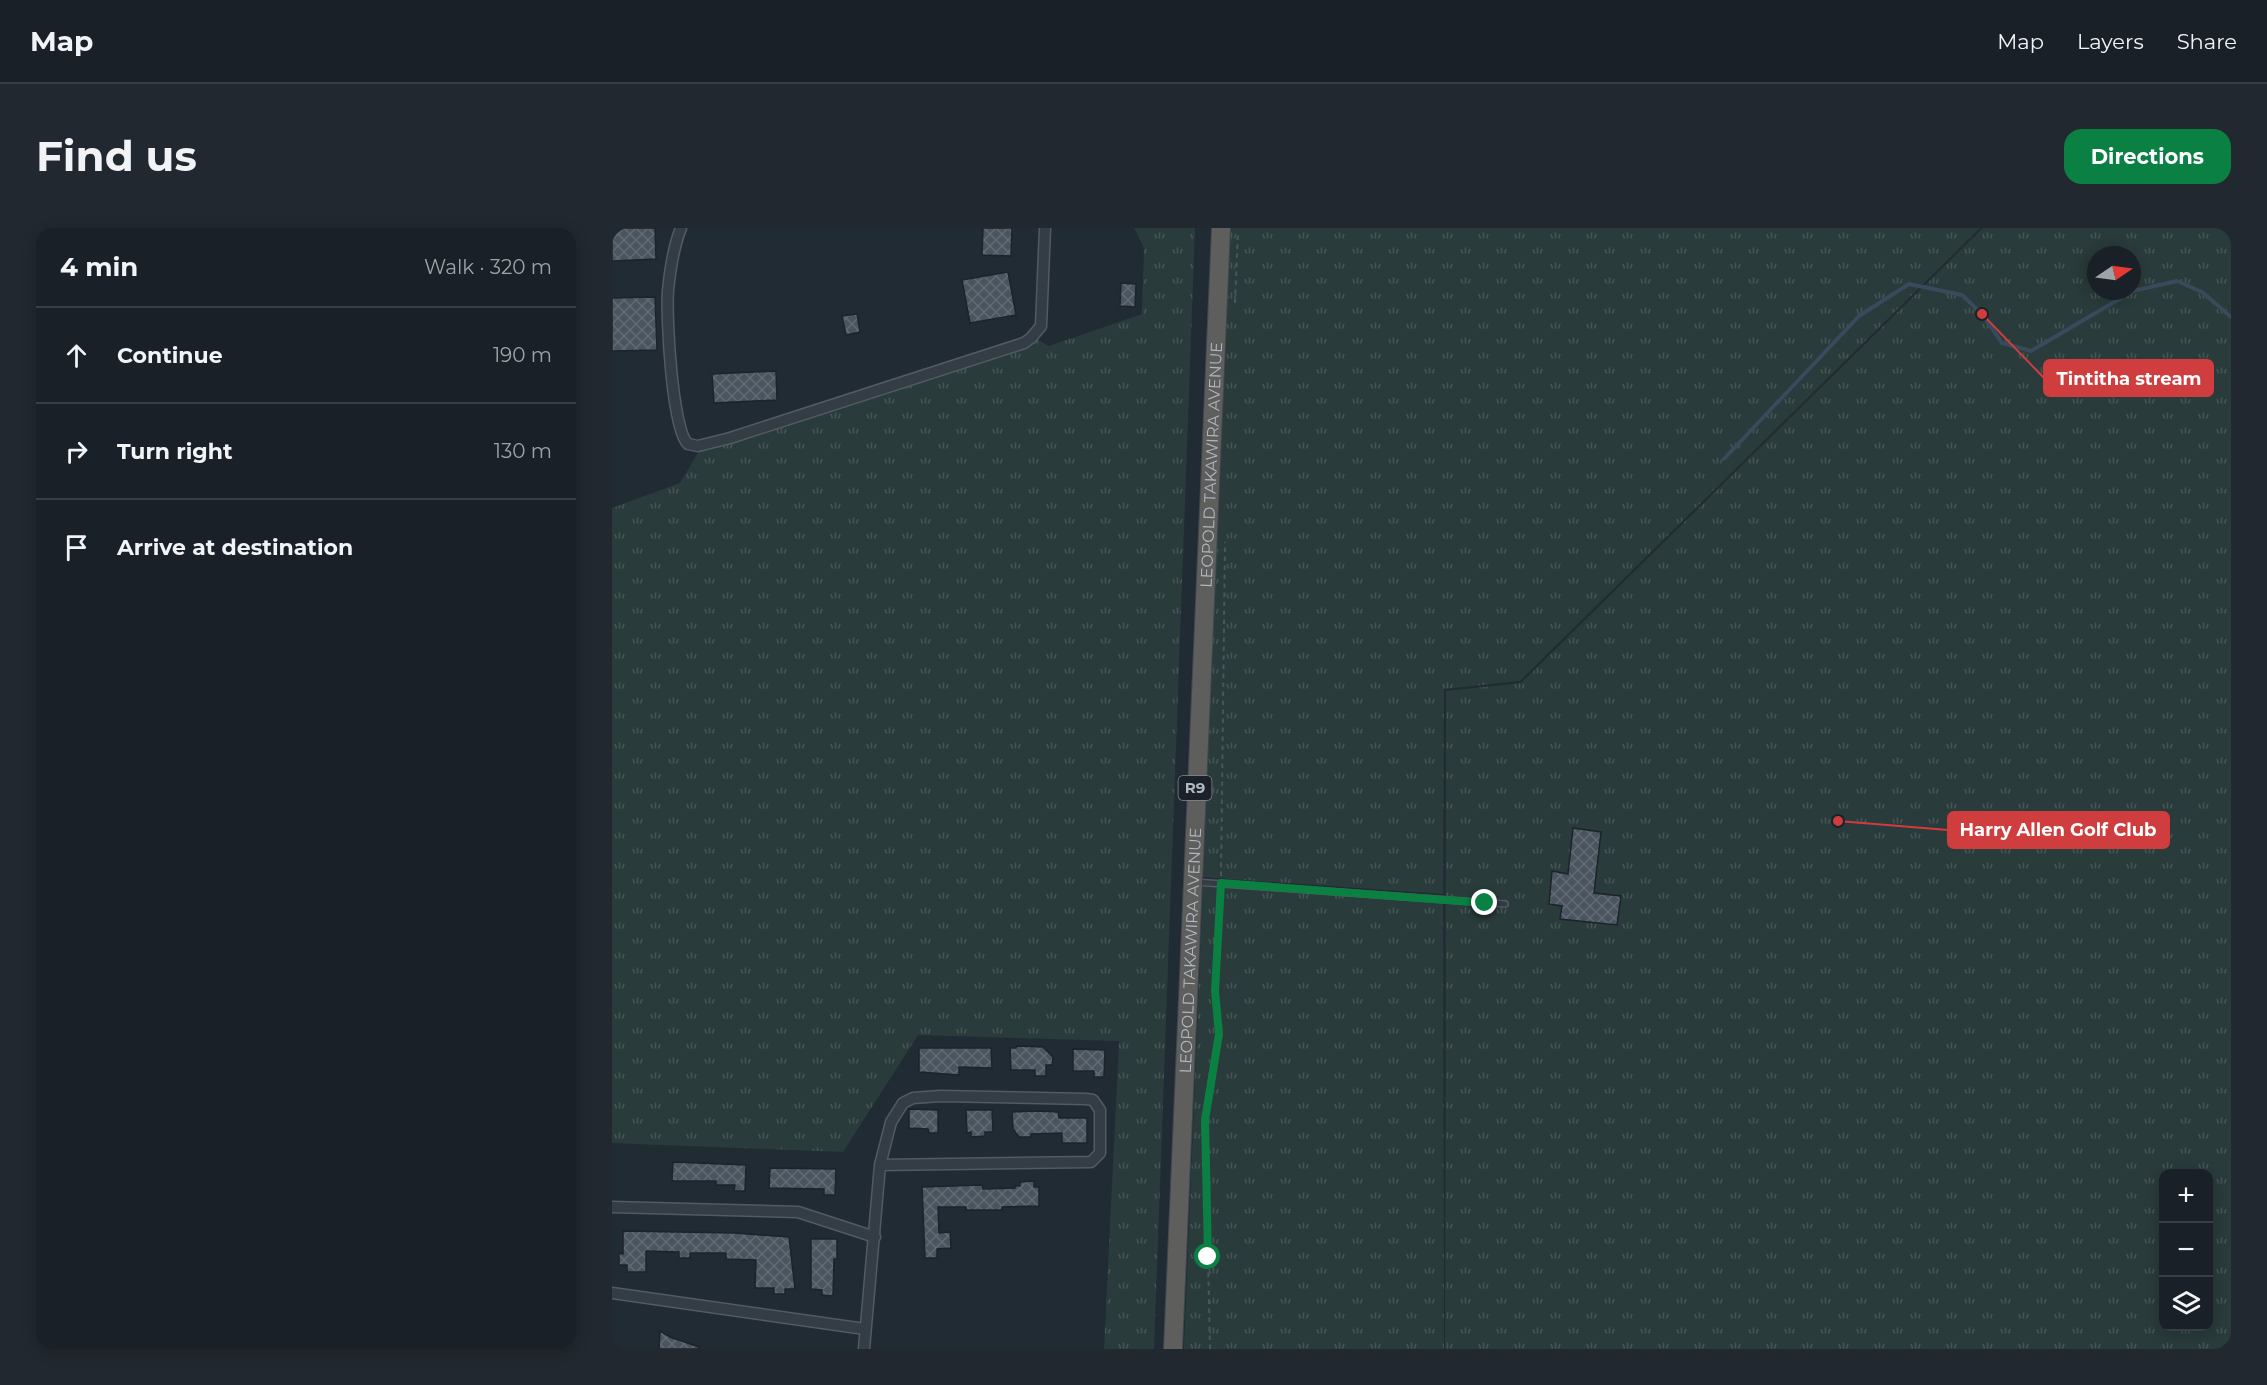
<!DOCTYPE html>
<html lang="en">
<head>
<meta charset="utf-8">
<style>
  body { margin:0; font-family:Montserrat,sans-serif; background:#22282f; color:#f1f3f6 }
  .controls { position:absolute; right:18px; bottom:18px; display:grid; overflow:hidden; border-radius:12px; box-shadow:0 3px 15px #0003 }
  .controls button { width:54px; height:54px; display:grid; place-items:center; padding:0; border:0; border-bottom:2px solid #373e44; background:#192027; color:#f1f3f6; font:30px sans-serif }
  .compass { position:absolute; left:1475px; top:18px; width:54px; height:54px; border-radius:50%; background:#192027; box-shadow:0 3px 15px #0003; rotate:77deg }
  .stop { position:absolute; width:18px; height:18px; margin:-14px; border:4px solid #0b8043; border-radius:50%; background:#fff }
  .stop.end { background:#0b8043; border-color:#fff; box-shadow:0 2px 6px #0008 }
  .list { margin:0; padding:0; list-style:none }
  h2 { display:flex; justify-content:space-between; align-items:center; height:78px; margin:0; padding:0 24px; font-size:26px }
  h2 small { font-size:20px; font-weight:400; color:#9fa3a7 }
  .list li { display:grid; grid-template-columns:39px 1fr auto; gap:18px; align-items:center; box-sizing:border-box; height:96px; padding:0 24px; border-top:2px solid #373e44 }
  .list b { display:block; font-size:22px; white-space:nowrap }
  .list em { font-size:20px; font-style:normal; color:#9fa3a7 }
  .icon { flex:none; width:33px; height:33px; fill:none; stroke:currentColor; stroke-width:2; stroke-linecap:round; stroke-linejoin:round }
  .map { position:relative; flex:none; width:1619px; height:1121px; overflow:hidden; border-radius:18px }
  header { display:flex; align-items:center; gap:36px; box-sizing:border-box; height:84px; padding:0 30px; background:#192027; border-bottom:2px solid #373e44 }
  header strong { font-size:28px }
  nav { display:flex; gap:33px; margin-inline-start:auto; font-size:21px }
  .intro { display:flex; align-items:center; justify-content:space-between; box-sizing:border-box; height:144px; padding:0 36px }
  h1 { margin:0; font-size:42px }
  .button { padding:15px 27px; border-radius:18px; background:#0b8043; color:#fff; font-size:21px; font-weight:700 }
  main { display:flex; gap:36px; padding:0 36px }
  aside { flex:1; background:#192027; border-radius:18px; box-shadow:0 3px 15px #0003 }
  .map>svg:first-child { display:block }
  .grass { fill:url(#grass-tufts); fill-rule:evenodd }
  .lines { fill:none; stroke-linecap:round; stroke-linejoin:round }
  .stream { stroke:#384a5c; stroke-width:4 }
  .building { fill:url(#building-cross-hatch); stroke:#1c232b; stroke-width:1.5 }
  .service-casing { stroke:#525a62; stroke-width:8 }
  .minor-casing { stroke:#525a62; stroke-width:13 }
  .trunk-casing { stroke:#3f474f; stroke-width:20 }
  .path { stroke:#485859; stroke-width:2; stroke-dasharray:4.5 4.5; stroke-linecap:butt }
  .service { stroke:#343c45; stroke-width:5 }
  .minor { stroke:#343c45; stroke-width:10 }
  .trunk { stroke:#5e5e5c; stroke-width:18 }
  .route { stroke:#0b8043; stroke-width:8 }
  .labels { text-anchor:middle; stroke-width:4.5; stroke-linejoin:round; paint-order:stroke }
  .shield { fill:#1a2129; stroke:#828a93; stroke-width:1.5 }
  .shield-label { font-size:15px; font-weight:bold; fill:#afb7c1 }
  .street-label { font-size:16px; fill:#afb7c1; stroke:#1a2129 }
  .leader { fill:none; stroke:#d03d3f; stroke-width:2 }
  .callout-dot { fill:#d03d3f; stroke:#1a2129; stroke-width:2 }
  .callout { fill:#d03d3f; stroke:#d03d3f; stroke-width:2 }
  .callout-label { font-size:18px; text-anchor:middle; font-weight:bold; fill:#fff }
</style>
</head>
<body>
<header>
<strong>Map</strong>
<nav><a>Map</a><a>Layers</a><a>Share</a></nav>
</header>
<div class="intro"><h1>Find us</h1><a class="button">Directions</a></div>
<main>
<aside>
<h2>4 min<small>Walk · 320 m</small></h2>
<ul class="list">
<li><svg class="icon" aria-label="ahead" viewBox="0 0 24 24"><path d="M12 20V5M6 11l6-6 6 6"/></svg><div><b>Continue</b></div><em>190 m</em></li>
<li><svg class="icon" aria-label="right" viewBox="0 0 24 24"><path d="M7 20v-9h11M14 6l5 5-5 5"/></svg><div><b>Turn right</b></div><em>130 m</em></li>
<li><svg class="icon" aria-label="arrive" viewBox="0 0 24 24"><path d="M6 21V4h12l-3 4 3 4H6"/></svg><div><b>Arrive at destination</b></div></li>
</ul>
</aside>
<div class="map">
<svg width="1619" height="1121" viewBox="0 0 1619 1121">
  <defs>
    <pattern id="grass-tufts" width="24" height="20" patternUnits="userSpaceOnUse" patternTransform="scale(1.5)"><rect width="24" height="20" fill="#293b3a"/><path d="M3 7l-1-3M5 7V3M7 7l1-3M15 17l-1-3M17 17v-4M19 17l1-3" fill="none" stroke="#465555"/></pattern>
    <pattern id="building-cross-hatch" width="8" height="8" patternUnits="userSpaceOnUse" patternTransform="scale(1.5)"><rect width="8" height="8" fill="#4a555f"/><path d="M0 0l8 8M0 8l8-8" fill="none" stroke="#626b74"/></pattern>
  </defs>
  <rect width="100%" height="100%" fill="#212b34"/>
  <g class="grass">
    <path d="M522,0h61l-41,1121h-50l15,-308 -201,-6 -75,117 -231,-9v-635l68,-25 19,-32 325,-107 11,-6 14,8 93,-32 2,-66z"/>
    <path d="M615,0h753l-460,453 -76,8 -1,205 -241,-17z"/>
    <path d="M1371,0h248v1121h-786l1,-658 75,-8zM1484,27h36v36h-36zM1552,946h44v152h-44z"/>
    <path d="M591,658l240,16 1,447h-260z"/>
  </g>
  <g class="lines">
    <path class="stream" d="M1112,231l135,-143 50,-32 53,11 20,19 20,29 29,8 102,-60 44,-10 25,11 29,25"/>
  </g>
  <g class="building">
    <path d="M0,0h43l1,31 -44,2z"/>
    <path d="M371,0h29l-1,28 -29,-1z"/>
    <path d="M396,44l8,43 -46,8 -8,-43z"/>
    <path d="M509,55l15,1 -1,23 -15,-1z"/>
    <path d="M43,69l2,53 -45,1v-53z"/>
    <path d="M245,86l3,18 -14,3 -4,-19z"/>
    <path d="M164,143l1,29 -63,3 -2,-29z"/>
    <path d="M961,600l28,4 -7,61 27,3 -4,29 -57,-6 2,-13 -13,-2 3,-33 16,3z"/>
    <path d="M405,818l26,1 10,10 -1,8h-6v11h-11v-6h-24l-1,-22h6z"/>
    <path d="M307,820h72l1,20 -33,-1v8l-40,-3z"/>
    <path d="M461,821l32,1 -1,27h-10v-6h-21z"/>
    <path d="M297,881l29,1v23h-9l-1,-4 -19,-1z"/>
    <path d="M354,882h26l1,22h-8v4l-14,1v-5l-4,1z"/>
    <path d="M426,883l20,1 1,6h28v25h-25v-10l-31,1v3h-12l-6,-8 -1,-17z"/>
    <path d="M61,934l73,3 -1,26h-11l1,-6h-19v-4h-44z"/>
    <path d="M158,940l66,1 -1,26h-11v-6l-55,-1z"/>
    <path d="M422,953v6h5v19l-37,1v3h-36v-3h-28l1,26 11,-1 1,16 -14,1v9h-12l-3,-71 60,-2 1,4 32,-1v-2h5v-4z"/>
    <path d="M11,1003l111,2 55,4 6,52h-10v5h-11v-6h-19l1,-28 -30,-1v-6h-36v5h-11v-6l-33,-1v21h-19v-7h-8v-12l4,1z"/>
    <path d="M199,1011h26v20h-3l-1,37 -11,-1v-5l-11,-1z"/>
    <path d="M48,1103l10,6 29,10 -1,2h-39z"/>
  </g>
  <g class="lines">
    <defs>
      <path id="service" d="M583,654l310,22"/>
      <g id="minor">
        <path d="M69,0c-8,20 -11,42 -13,63 -2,24 4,139 20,153l10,2 32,-8 294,-95 7,-5 10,-12 4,-98"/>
        <path d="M0,979l186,5 77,25"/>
        <path d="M0,1065l253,36"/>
        <path d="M252,1121l16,-184 11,-43 12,-19 10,-5 27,-2 146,3 7,1 7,10v43l-9,9 -211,3"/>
      </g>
      <g id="trunk">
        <path id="s1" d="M561,1121l48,-1121"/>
      </g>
    </defs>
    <use href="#service" class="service-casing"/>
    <use href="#minor" class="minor-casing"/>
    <use href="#trunk" class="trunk-casing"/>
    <g class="path">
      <path d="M623,75l3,-72"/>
      <path d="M609,648l4,-334"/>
      <path d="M598,1121l-5,-229 14,-86 -4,-43 6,-98"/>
    </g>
    <use href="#service" class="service"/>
    <use href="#minor" class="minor"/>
    <use href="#trunk" class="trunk"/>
  </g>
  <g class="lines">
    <path class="route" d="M596,1029l-3,-137 14,-86 -4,-43 6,-108 264,20"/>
  </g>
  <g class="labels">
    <rect class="shield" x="566.5" y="548" width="33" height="24" rx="4.5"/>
    <g class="shield-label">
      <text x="583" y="565">R9</text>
    </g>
    <g class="street-label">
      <text dy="6" stroke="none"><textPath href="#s1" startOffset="885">LEOPOLD TAKAWIRA AVENUE</textPath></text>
      <text dy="6" stroke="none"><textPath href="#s1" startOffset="399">LEOPOLD TAKAWIRA AVENUE</textPath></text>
    </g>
  </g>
  <path class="leader" d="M1370 86L1432 150M1226 593L1336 602"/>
  <g class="callout-dot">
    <circle cx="1370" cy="86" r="6"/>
    <circle cx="1226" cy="593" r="6"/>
  </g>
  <g class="callout">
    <rect x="1432" y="132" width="169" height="36" rx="6"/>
    <rect x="1336" y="584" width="221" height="36" rx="6"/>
  </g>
  <g class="callout-label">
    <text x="1517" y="157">Tintitha stream</text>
    <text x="1446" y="608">Harry Allen Golf Club</text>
  </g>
</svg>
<div class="controls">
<button>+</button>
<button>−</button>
<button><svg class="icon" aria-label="layers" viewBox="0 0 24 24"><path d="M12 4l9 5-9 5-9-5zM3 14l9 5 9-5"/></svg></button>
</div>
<svg class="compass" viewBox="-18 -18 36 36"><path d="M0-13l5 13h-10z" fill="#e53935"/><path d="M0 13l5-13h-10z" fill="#9fa3a7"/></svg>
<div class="stop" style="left:596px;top:1029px"></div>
<div class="stop end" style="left:873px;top:675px"></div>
</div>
</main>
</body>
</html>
